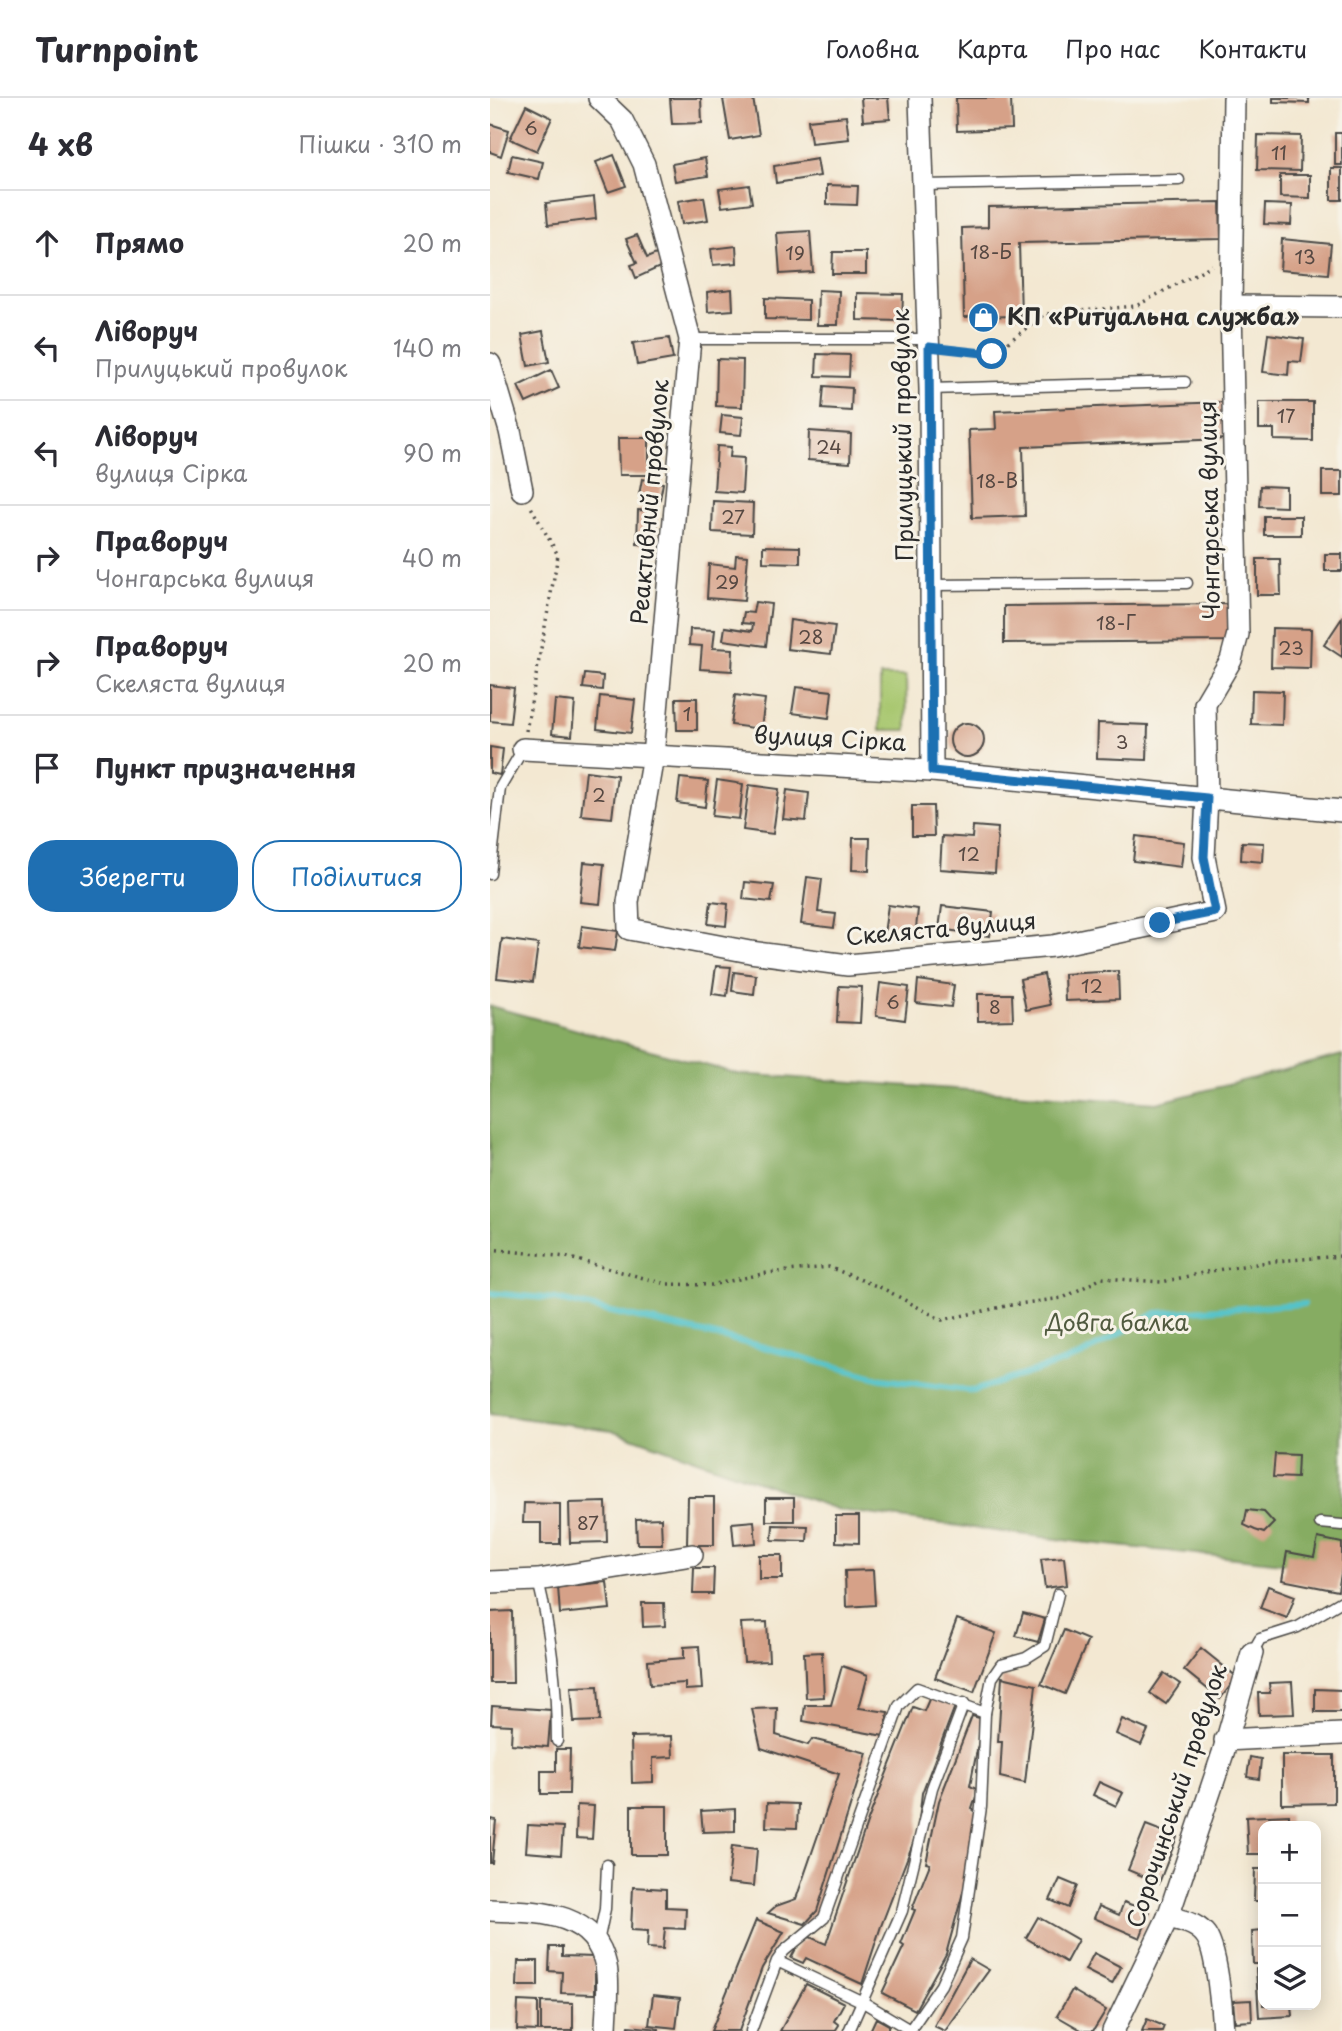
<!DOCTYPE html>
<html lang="uk">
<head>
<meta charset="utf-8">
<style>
  body { margin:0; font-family:"Playpen Sans",sans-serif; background:#f2f2f3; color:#2b2b33 }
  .controls { position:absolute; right:21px; bottom:21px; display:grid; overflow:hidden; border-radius:14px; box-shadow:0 4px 18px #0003 }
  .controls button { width:63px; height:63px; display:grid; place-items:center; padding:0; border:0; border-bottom:2px solid #e1e1e2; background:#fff; color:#2b2b33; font:35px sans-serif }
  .stop { position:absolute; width:21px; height:21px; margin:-16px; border:5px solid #1f6fb2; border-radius:50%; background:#fff }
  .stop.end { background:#1f6fb2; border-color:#fff; box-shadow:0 2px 7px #0008 }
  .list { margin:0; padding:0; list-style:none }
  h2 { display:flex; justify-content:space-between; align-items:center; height:91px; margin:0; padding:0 28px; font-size:30px }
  h2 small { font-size:23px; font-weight:400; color:#7c7c81 }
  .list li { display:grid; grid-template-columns:46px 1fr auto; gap:21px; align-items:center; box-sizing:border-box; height:105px; padding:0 28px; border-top:2px solid #e1e1e2 }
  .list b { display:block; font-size:26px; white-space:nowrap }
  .list p { margin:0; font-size:23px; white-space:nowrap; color:#7c7c81 }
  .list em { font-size:23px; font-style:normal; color:#7c7c81 }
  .actions { display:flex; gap:14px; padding:21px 28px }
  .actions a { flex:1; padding:16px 0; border:2px solid #1f6fb2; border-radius:28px; text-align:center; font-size:24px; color:#1f6fb2 }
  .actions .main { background:#1f6fb2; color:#fff }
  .icon { flex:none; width:38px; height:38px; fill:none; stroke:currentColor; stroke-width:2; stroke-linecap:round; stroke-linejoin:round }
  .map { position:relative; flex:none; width:852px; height:1933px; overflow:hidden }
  header { display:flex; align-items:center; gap:42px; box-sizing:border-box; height:98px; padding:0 35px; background:#fff; border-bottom:2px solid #e1e1e2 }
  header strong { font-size:33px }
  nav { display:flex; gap:38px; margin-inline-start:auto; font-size:24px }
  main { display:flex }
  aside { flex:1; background:#fff }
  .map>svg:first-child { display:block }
  .green { fill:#a8c76f; stroke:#6a794d; stroke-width:2 }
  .forest { fill:#86ac62; stroke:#586c46; stroke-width:2 }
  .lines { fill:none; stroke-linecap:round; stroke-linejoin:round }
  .stream { stroke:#55c3c9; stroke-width:6 }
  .building { fill:#d6a188 }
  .service-casing { stroke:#494744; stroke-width:13 }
  .minor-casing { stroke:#494744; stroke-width:24 }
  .path { stroke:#494744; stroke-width:3.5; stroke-dasharray:2 5; stroke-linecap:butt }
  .service { stroke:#fff; stroke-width:10 }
  .minor { stroke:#fff; stroke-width:21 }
  .route { stroke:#1f6fb2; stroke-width:9 }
  .labels { text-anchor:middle; stroke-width:6; stroke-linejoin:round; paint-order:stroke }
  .number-label { font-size:19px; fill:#564842 }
  .poi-label { font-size:23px; font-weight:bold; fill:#2b2b2b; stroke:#f7f3e8; text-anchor:start }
  .street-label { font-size:23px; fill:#2b2b2b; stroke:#f7f3e8 }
  .park-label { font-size:23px; fill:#505a3f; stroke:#f7f3e8 }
</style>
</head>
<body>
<header>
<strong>Turnpoint</strong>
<nav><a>Головна</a><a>Карта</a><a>Про нас</a><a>Контакти</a></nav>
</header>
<main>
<aside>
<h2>4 хв<small>Пішки · 310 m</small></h2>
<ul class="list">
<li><svg class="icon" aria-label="ahead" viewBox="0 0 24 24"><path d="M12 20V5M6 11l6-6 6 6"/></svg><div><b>Прямо</b></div><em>20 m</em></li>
<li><svg class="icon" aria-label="left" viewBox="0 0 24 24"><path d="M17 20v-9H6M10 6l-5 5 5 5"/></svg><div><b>Ліворуч</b><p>Прилуцький провулок</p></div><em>140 m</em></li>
<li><svg class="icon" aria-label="left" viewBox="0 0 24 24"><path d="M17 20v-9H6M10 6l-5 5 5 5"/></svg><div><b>Ліворуч</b><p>вулиця Сірка</p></div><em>90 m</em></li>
<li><svg class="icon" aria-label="right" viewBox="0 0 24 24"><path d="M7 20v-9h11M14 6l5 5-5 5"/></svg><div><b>Праворуч</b><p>Чонгарська вулиця</p></div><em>40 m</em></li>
<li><svg class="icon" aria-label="right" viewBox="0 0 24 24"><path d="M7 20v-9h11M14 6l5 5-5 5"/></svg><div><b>Праворуч</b><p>Скеляста вулиця</p></div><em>20 m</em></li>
<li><svg class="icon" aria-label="arrive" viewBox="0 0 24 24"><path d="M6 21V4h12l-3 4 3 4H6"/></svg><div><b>Пункт призначення</b></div></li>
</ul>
<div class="actions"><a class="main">Зберегти</a><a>Поділитися</a></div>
</aside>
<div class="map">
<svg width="852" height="1933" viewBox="0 0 852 1933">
  <rect width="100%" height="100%" fill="#f7f3e8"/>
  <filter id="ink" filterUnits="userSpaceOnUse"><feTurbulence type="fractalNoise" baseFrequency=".0143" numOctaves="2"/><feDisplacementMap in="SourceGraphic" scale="14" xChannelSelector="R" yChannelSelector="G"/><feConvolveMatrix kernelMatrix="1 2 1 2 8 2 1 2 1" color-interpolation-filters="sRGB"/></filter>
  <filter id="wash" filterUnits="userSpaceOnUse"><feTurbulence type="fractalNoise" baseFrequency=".00686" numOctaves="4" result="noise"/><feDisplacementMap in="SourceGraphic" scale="28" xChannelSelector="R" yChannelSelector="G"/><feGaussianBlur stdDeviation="1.57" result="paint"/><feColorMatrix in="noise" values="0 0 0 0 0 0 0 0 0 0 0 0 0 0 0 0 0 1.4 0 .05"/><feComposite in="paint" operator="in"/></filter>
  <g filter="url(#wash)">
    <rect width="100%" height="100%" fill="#f3e8d2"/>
    <path class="green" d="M390,578h26l1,54h-27z"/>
    <path class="forest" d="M0,908l248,68 419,29 185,-48v514l-263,-27 -240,-32 -227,-80 -122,-16z"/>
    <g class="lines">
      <path class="stream" d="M0,1195l65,6 205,47 122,33 91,12 105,-34 78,-44 148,-9"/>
    </g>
    <g id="blocks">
      <g class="building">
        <path d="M180,0h31l1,25 -30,1z"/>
        <path d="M239,0h24l6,37 -29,5 -7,-41z"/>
        <path d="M371,0h27l2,21 -27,2z"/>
        <path d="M466,0h55l1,31 -55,2z"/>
        <path d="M783,0h36v5l-36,-1z"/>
        <path d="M36,7l26,13 -15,33 -27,-12z"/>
        <path d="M356,18l3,23 -38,4 -3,-23z"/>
        <path d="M0,26l19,6 -8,26 -11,-4z"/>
        <rect x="845" y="35" width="7" height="32"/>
        <path d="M768,37l43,1 -1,35 -43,-1z"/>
        <path d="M22,57l31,7 -4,17 -31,-7z"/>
        <path d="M124,57l12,31 -18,6 -12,-30z"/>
        <path d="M215,60l3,18 -33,5 -3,-17z"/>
        <path d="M327,61l3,17 -44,7 -2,-17z"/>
        <rect x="841" y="70" width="11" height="32"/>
        <path d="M790,77h30v23l-30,-1z"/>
        <path d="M259,87l3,18 -30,4 -3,-18z"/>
        <path d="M337,87l31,1 -1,19 -30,-1z"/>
        <path d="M104,99l2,22 -48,6 -2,-22z"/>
        <path d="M214,99l4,23 -26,4 -4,-23z"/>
        <path d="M730,104l1,37 -202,4 2,73 -57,1 -2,-89 26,-1v-20z"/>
        <path d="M775,106l27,1 -1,20 -27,-1z"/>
        <path d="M320,133l3,41 -33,2 -3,-41z"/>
        <path d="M147,137l10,23 9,-4 6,12 -26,12 -5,-13 6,-2 -11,-24z"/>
        <path d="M792,141l49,5 -3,30 -48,-4z"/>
        <path d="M246,148l1,17 -24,2 -2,-16z"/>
        <path d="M343,154h33v22h-34z"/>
        <path d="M242,191l1,21 -25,2 -1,-20z"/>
        <path d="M328,192l21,1 -1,34h-21z"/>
        <path d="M367,195l46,1 -1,27 -45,-1z"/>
        <path d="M275,200l43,2v20l-43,-1z"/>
        <path d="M53,233l6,31 -21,4 -6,-31z"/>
        <path d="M778,236l36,5 -3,23 -12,-1 -1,14 -25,-3z"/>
        <path d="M179,240l4,21 -36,6 -4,-22z"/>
        <path d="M327,256l33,1 -1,22 -33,-1z"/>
        <path d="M227,261l26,1 -1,47 -26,-1z"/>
        <path d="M61,272l8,18 -33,15 -8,-17z"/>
        <path d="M334,288l28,2 -1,23 -29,-2z"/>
        <path d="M733,304l2,37 -202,8 2,69 -53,2 -3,-88 27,-1 -1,-18z"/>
        <path d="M769,304h54v39l-39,-1v-11h-15z"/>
        <path d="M232,317l21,2 -2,18 -21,-2z"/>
        <path d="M319,333l42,3 -1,29 -42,-3z"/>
        <path d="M128,340h31v37h-30z"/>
        <path d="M227,348l14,1 -1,10 14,1 -2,35 -28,-2z"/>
        <rect x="832" y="373" width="20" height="25"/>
        <path d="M152,381l21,4 -3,16 -21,-4z"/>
        <path d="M770,388l26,1v20l-27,-1z"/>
        <path d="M223,403l40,2 -1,31 -40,-2z"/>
        <path d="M148,412l19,1 -1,34 -19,-1z"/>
        <rect x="774" y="418" width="37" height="19"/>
        <path d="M273,448l37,1v16l-37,-1z"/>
        <rect x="835" y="456" width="17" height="17"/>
        <path d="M246,457l12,1 -4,45 -37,-3 2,-34 26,3z"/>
        <path d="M767,461h23l1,36h-24z"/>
        <path d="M265,504l16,2 -5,42 -43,-6 2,-13 27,4 1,-7 -11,-1 2,-11 9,1z"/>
        <path d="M738,506l1,37 -225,2v-37z"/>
        <path d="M852,520v39l-18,-12z"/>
        <path d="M300,522l45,6 -4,28 -44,-5z"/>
        <path d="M782,530l39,1 -1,39 -39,-1z"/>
        <path d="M200,531l25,1 -2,18 20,1 -1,22 -32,-2 2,-23 -13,-1z"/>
        <path d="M95,576l18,2 -1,14 -19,-2z"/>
        <path d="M0,587l24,3 -4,35 -20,-2z"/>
        <path d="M306,589l36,4 -3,27 -37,-5z"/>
        <path d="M762,592l31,1 -1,34 -31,-1z"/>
        <path d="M245,597l30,4 -4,30 -30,-4z"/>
        <path d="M110,598l35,4 -4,33 -34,-4z"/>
        <path d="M186,600h21v32h-20z"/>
        <path d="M65,602l20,2 -3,34 -20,-2z"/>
        <path d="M608,625l50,2 -1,35 -50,-2z"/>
        <circle cx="477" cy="642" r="17"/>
        <path d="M0,649l13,2 -3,26 -10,-2z"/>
        <path d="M96,673l31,4 -5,43 -31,-3z"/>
        <path d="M190,680l28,3 -3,26 -28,-4z"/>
        <path d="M227,682l26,4 -4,35 -27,-3z"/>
        <path d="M259,687l30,4 -6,45 -30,-4z"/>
        <path d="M297,692l22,3 -3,28 -23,-2z"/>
        <path d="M422,708h21l1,30h-22z"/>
        <path d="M483,728l25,2 -3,45 -55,-4 2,-33 30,2z"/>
        <path d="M646,738l48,6 -3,25 -48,-6z"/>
        <path d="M363,740h17l-1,33 -17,-1z"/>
        <path d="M752,744l22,1 -1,19 -22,-2z"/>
        <path d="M94,764l20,2 -4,40 -20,-2z"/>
        <path d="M317,779l15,2 -4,33 18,2 -2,14 -33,-4z"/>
        <path d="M255,784l29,3 -3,17 -28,-3z"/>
        <path d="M221,804l17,2 -2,22 -18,-2z"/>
        <path d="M398,807l30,4 -3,29 -31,-4z"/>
        <path d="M452,808l51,6 -3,24 -51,-7z"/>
        <path d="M92,828l36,5 -3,20 -36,-4z"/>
        <path d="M12,841l36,5 -5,38 -36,-4z"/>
        <path d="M226,868l15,1 -4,29 -15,-2z"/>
        <path d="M628,873l1,28 -54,2 -1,-27z"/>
        <path d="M244,874l22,3 -2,19 -22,-3z"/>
        <path d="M554,876l6,31 -24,5 -6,-31z"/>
        <path d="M428,882l36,5 -3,22 -35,-4z"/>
        <path d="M390,885l29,4 -4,33 -29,-4z"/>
        <path d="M349,888l23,1 -2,36 -23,-1z"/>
        <path d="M488,896h34l1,26 -35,1z"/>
        <path d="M785,1356l23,1 -1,23 -24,-1z"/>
        <path d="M198,1399h26v48h-27z"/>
        <rect x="276" y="1400" width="28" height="23"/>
        <path d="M116,1404l1,40 -37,1 -1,-40z"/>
        <path d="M34,1405l36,1v40h-19v-21h-18z"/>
        <path d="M757,1412l17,2 10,11 -10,10 -9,-3 -11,-5z"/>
        <path d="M346,1418h23v27l-23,-1z"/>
        <path d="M171,1420l1,26h-25l-1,-25z"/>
        <path d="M264,1423l2,22 -22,2 -2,-22z"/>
        <path d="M283,1427l35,1 -1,15 -35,-1z"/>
        <path d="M828,1440l24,5v25l-4,23 -56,-11 5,-28 27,5z"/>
        <rect x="269" y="1457" width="23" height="24"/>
        <path d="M574,1459l3,28 -22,3 -4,-29z"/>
        <path d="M204,1470h20l-1,26h-20z"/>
        <path d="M383,1472l2,35 -29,2 -1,-36z"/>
        <path d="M117,1484l3,27 -50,5 -2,-27z"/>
        <path d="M778,1488l27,10 -8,22 -27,-10z"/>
        <path d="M152,1505h22l1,23 -22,1z"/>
        <path d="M22,1513l1,72h-23v-71z"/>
        <path d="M533,1515l22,6 -7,23 -22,-6z"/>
        <path d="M467,1521l39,14 -22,59 -39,-14z"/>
        <path d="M277,1524l2,39 -25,1 -3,-39z"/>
        <path d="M574,1532l24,10 -23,54 -24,-10z"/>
        <path d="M209,1548l3,43 -17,1v-7l-35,2 -2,-24 36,-3v-11z"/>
        <path d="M711,1550l36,29 -17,22 -36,-29z"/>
        <path d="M332,1554l2,45 -18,1 -2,-45z"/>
        <path d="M352,1568l26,9 -9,33 29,4 -4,24 -81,-15 2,-16h26z"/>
        <path d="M674,1575l16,11 -14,20 -16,-11z"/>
        <path d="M512,1579l34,8 -11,98 -25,-6 2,-35h-4z"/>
        <path d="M802,1584l2,32 -35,1 -1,-22h12l-1,-10z"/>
        <path d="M108,1588l2,35 -26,1 -3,-35z"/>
        <path d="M825,1591l27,1v22h-27z"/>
        <path d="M440,1599l25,9 -33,87 -4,37 -37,96 -19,58 -56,-26 -3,5 -12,-5 8,-15 11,-6 16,7 42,-124 45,-113 11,4z"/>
        <path d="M2,1608l59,4 -3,37 -37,-3 1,-19 -21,-1z"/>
        <path d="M287,1610l-1,27 32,10 4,-6 55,14 -50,158 -12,13 -37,-11 8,-7 20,-7 43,-125 -78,-26 -9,-39z"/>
        <path d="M482,1618l11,3 -13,67 8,4 -6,19 5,3 -12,73 -19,69 -31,56 -33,-17 22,-47 -3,-2 14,-34 -3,-1 18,-45 -4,-1 13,-62z"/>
        <path d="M632,1621l26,11 -7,15 -25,-11z"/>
        <path d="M182,1638l1,21 -20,1v24l-21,1 -1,-46z"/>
        <path d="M66,1651h14l-1,45h-28v-23h15z"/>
        <path d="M792,1657h52v48l-52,1z"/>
        <path d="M760,1659l11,2 -2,20 -12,-2z"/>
        <path d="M609,1684l24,11 -7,13 -23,-11z"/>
        <path d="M277,1705l31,1 -1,24 -31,-1z"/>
        <path d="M87,1707l17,1 -2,33 -16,-1z"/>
        <rect x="141" y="1708" width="36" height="49"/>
        <path d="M245,1711v22l-32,1 -2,-21z"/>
        <path d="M799,1717v11h-26v28h-15l-2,-37z"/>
        <path d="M0,1721l6,1 -4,43h-2z"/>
        <path d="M38,1727l35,2 -2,28 -35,-3z"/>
        <path d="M656,1727l31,12 -18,46 -31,-13z"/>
        <path d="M242,1748l25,3 -3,37 -26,-3z"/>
        <path d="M765,1771h8v32h-9z"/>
        <path d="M570,1781l17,7 -9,22 -18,-8z"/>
        <path d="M143,1789l33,2v18l20,1 -1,21 -20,-1 -2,21 -16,-1 1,-17 -17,-1z"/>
        <path d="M634,1804l26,10 -10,26 -46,-20 5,-12 20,9z"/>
        <path d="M548,1819l40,23 -12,22 -40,-24z"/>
        <path d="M266,1822l28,12 -22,36 -23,63h-28z"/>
        <path d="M773,1832v34h-10l-1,-33z"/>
        <path d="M60,1849h12v9l33,1v37l-34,-1 1,-21 -13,-1z"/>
        <path d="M604,1855l27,14 -9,17 -27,-14z"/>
        <path d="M480,1861l19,11 -44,61 -11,-5z"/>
        <path d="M28,1863h20v25h-21z"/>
        <path d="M773,1870v37h28l1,11 -33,2 -3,-49z"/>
        <path d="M316,1886l38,19 -10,18 5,4 -4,6h-55z"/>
        <path d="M582,1892l34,20 -13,21h-10l-26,-15z"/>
        <path d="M163,1897l27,3 -4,30 -27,-3z"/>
        <path d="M761,1902l1,21 -17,1 -2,-21z"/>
        <path d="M28,1903l20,1v29l-21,-1z"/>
        <path d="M51,1904l32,1v28h-32z"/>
        <path d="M386,1920l13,7 -2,6h-17z"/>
        <path d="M657,1921l17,7 -2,5h-20z"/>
        <path d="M139,1928l30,3v2h-31z"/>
      </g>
    </g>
  </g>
  <g filter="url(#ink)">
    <use href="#blocks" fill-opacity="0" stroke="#494744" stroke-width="2"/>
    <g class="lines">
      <defs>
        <g id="service">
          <path d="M433,87l256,-5"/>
          <path d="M200,241h238"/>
          <path d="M440,291l255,-7"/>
          <path d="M441,487l256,-2"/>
          <path d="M0,776l10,-86 23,-39"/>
          <path d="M830,1425l22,2"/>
          <path d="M48,1482c13,53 19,107 19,161"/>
          <path d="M762,1555l8,-14 38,-12 44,-26"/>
          <path d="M495,1615l7,-35 9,-13 25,-7 19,-12 13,-52"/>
          <path d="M108,1844l7,-33 2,-44"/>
          <path d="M261,1933l26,-70 7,-10 40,-33 75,-212 18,-18 68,25 -4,94 -19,131 -21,47 -31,45 -47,-28 -86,-41"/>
          <path d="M359,1933l53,-120 30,-123 32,-85"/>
        </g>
        <g id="minor">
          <path d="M109,0l23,22 22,44 46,175 -37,417 -25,146 1,27 121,23 98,13 205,-19 162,-34 -11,-55 3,-59 -2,-94 26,-44 7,-26 -7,-328 3,-208"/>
          <path d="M430,0l10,291 2,382"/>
          <path d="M741,208l111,1"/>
          <path d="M0,266l20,67 12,59"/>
          <path d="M33,651l409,22 410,40"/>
          <path d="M0,1484l48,-2 154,-25"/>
          <path d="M735,1642l117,-6"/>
          <path d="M0,1812c45,2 104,-1 116,56 4,18 0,46 0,65"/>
          <path d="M678,1819c12,3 27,6 36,16 13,13 18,78 19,98"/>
          <path d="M623,1933l55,-114 55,-164 29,-100"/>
        </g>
      </defs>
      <use href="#service" class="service-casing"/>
      <use href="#minor" class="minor-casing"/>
      <g class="path">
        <path d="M459,251l43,5 54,-40 90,-8 76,-41"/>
        <path d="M36,633l32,-176 -27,-48"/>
        <path d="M0,1151l76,8 100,27 45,1 56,-12 62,-6 55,22 58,31 69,-15 52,-7 39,-20 60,4 49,-11 64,-10 67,-5"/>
      </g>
      <use href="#service" class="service"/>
      <use href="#minor" class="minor"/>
    </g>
  </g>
  <g class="lines" filter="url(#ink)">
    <path class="route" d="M502,256l-63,-7 3,424 275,27 -3,59 11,55 -55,11"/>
  </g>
  <defs>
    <symbol id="shop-disc" viewBox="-11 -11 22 22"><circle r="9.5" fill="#1f6fb2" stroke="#f7f3e8"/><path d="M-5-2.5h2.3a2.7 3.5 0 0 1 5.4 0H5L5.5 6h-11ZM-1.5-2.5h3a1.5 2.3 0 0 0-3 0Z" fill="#fff"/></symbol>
  </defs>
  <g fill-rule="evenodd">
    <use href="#shop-disc" x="476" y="202" width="35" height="35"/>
  </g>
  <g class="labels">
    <g class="number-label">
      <text x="41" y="37">6</text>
      <text x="789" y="62">11</text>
      <text x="501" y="161">18-Б</text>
      <text x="305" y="162">19</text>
      <text x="815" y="166">13</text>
      <text x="796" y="325">17</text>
      <text x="339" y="356">24</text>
      <text x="507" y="390">18-В</text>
      <text x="243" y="426">27</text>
      <text x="237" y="491">29</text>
      <text x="626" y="532">18-Г</text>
      <text x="321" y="546">28</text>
      <text x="801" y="557">23</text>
      <text x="197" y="623">1</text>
      <text x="632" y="651">3</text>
      <text x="109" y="704">2</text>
      <text x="479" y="763">12</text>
      <text x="602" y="895">12</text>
      <text x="403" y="911">6</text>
      <text x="505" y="916">8</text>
      <text x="98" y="1432">87</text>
    </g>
    <g class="poi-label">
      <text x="517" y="227">КП «Ритуальна служба»</text>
    </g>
    <g class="street-label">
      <text transform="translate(413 337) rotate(-91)" y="8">Прилуцький провулок</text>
      <text transform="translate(160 404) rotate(-85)" y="8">Реактивний провулок</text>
      <text transform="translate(720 412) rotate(-91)" y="8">Чонгарська вулиця</text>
      <text transform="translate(340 641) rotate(3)" y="8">вулиця Сірка</text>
      <text transform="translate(451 831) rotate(-5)" y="8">Скеляста вулиця</text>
      <text transform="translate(687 1698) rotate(-72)" y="8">Сорочинський провулок</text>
    </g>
    <g class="park-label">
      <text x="627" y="1233">Довга балка</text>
    </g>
  </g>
</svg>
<div class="controls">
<button>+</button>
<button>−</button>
<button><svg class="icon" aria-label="layers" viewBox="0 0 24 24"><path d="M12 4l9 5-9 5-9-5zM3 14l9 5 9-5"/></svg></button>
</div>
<div class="stop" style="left:502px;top:256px"></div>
<div class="stop end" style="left:670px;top:825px"></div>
</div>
</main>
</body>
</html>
